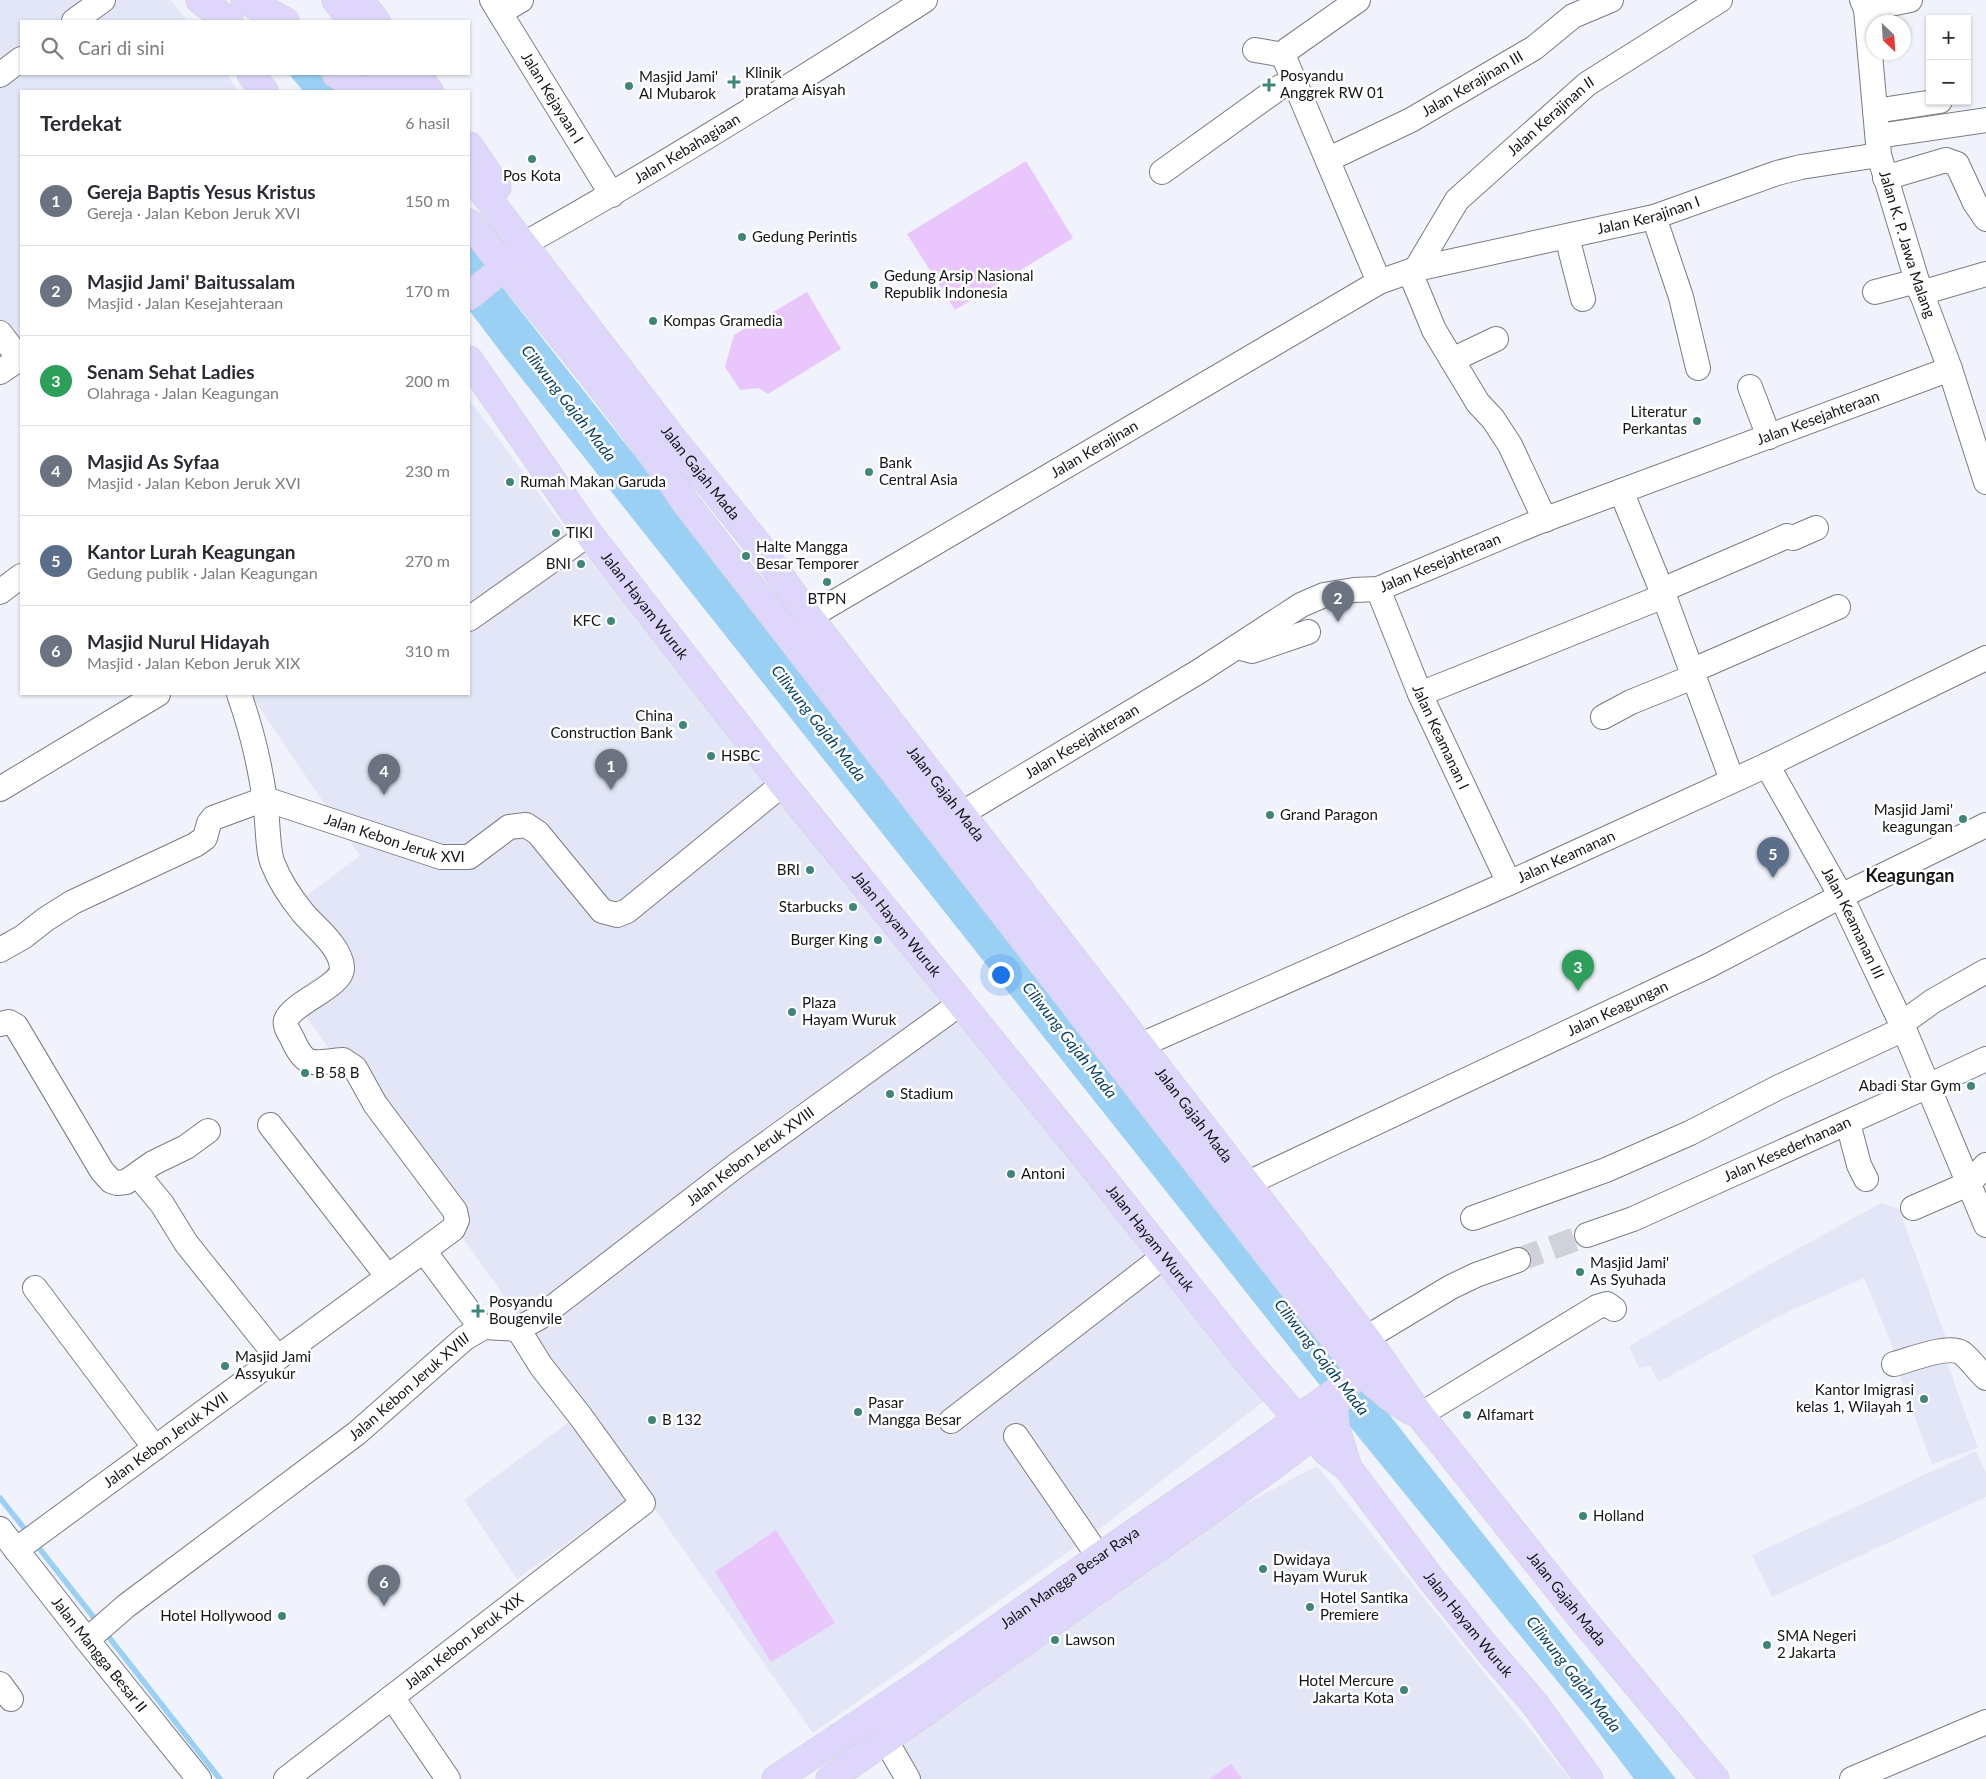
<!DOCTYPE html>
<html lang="id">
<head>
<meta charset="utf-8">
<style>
  body { margin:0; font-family:Lato,sans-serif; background:#f2f2f3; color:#2b2b33 }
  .controls { position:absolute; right:15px; top:15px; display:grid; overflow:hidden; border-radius:0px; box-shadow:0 1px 4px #0004 }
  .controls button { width:45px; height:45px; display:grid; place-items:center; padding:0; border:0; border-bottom:1px solid #e1e1e2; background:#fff; color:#2b2b33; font:25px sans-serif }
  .compass { position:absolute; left:1866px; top:15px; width:45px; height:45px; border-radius:50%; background:#fff; box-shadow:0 1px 4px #0004; rotate:155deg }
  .you { position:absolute; left:1000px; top:974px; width:18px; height:18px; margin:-12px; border:4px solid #fff; border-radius:50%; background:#1a73e8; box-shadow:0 0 0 8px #1a73e833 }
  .badge { display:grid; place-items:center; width:32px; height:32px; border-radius:50%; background:#0f766e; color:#fff; font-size:16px; font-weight:700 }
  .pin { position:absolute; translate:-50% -41px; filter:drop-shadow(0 1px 2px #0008) }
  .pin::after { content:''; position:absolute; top:26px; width:18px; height:15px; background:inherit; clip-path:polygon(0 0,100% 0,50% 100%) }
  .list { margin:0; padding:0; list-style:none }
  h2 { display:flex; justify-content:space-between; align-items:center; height:65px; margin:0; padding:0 20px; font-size:21px }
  h2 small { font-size:16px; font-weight:400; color:#7c7c81 }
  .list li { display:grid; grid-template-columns:32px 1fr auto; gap:15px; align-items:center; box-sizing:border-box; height:90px; padding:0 20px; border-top:1px solid #e1e1e2 }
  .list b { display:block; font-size:19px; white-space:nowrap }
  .list p { margin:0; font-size:16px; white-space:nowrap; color:#7c7c81 }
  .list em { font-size:16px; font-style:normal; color:#7c7c81 }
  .icon { flex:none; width:28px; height:28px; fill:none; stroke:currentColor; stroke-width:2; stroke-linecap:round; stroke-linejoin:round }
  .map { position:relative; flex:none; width:1986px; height:1779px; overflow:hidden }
  .search { position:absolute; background:#fff; box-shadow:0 1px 4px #0004; left:20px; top:20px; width:450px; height:55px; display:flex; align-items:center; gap:12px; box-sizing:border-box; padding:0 18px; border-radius:0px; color:#7c7c81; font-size:19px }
  .panel { position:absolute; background:#fff; box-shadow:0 1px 4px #0004; left:20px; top:90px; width:450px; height:605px; border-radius:0px }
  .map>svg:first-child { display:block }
  .built { fill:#e2e6f6 }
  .green { fill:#e9c6fc }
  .water { fill:#9bd0f5 }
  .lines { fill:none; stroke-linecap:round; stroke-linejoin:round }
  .stream { stroke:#9bd0f5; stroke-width:5.5 }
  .minor-tunnel { stroke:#d0d2da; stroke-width:24; stroke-dasharray:24 12; stroke-linecap:butt }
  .minor-casing { stroke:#7a7c83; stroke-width:26 }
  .major-casing { stroke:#d0d0d1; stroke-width:29 }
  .minor { stroke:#fff; stroke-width:24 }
  .major { stroke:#dfd6fc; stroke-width:28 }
  .poi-dot { fill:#40857c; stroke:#fff; stroke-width:2 }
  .labels { text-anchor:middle; stroke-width:5; stroke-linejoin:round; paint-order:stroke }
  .poi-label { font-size:15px; fill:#141518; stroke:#fff; text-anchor:start }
  .street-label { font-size:15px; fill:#141518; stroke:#fff }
  .water-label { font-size:16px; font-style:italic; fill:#0b4160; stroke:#fff }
  .quarter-label { font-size:18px; font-weight:bold; fill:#141518; stroke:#fff }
</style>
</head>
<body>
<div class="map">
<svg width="1986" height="1779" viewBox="0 0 1986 1779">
  <rect width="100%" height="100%" fill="#f1f3fc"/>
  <g class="built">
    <path d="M0,0h171l16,21h-166v53h205l13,17h-218v266l-21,-32z"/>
    <path d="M469,399l107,145 588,712 104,142 -176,137 -279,198 -522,-738 42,-30 -42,-58 69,-51 -110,-162h219z"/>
    <path d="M1881,1203l18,6 49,134 -50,17 -34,-82 -83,37 -122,67 -9,-16 -11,2 -10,-22 127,-74z"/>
    <path d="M1946,1360l32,88 -46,16 -32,-88z"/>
    <path d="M573,1419l60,77 -116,83 -53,-79z"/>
    <path d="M1976,1451l10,21v25l-214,100 -20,-42z"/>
    <path d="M1317,1466l253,313h-658l-32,-55 83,-71z"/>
  </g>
  <g class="green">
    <path d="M1026,161l47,77 -118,72 -48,-76z"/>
    <path d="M807,292l34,57 -73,45 -9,-6 -19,2 -15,-23 9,-32z"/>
    <path d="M776,1530l59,93 -64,39 -56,-90z"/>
    <path d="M1231,1764l11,15h-33z"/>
  </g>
  <g class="water">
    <path d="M289,74h51l13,17h-50z"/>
    <path d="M469,245l1207,1534h-42l-41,-54 -249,-306 -7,-12 -834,-1052 -34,-45z"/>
  </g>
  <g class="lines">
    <g class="stream">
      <path d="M0,1498l28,35"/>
      <path d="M35,1543l64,81"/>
      <path d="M104,1631l116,148"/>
    </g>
    <path class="minor-tunnel" d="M1518,1260l69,-25"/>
    <defs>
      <g id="minor">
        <path id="s1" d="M492,0l120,195"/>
        <path d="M1358,0l-71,50 -3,7 95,225"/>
        <path id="s2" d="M1862,0l4,9 13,146 38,126 33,88 36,113"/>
        <path d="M1866,9l44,-9"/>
        <path d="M501,12l20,-12"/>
        <path d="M74,21l29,-21"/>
        <path d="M1255,50l29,5"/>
        <path d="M0,75l21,-16"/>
        <path d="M1875,111l65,-10"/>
        <path d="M1878,136l108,-16"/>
        <path id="s3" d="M1329,159l82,-39 123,-72 39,-32 38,-16"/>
        <path d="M1162,172l118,-85"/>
        <path d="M1885,178l61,-18 11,4 18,39 11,16"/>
        <path d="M1654,217l27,80 17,71"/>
        <path d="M1567,237l16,62"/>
        <path id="s4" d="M524,244c136,-76 269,-159 401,-244"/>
        <path id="s5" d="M1416,269l41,-69 130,-116 133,-84"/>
        <path d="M1410,272l24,58 44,73 15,16 17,26 35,75"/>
        <path d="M1875,292l42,-11"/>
        <path d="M1921,293l65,-19"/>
        <path d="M0,333l21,28"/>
        <path d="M1452,360l44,-21"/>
        <path d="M0,372l19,-13"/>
        <path d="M1750,387l19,50"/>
        <path d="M1621,491l43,105 68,184"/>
        <path id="s6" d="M1378,589l42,105 89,189"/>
        <path d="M1662,590l100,-43 25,-11 6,2 23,-10"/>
        <path d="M0,592l21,-16"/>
        <path id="s7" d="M809,617l570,-335 37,-13 238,-52 123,-44 24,-6 78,-12"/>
        <path d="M469,619l120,-85"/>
        <path d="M1237,647l15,4 56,-19"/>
        <path d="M1691,671l147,-64"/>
        <path d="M1420,694l244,-98"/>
        <path d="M1603,717l28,-15 62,-25"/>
        <path id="s8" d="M1767,765l74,131 63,133 82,196"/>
        <path d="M0,789l158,-95"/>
        <path id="s9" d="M265,799l176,58h28l40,-30 17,-2 12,8 64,78 15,4 10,-4 156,-127"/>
        <path id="s10" d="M961,814l237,-142 103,-67 23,-10 30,-5 24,-1 160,-67 412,-153"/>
        <path d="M0,950l23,-13 23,-18 27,-17 122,-57 10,-7 4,-15 4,-5 52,-19"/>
        <path d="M0,1024l9,-2 7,4 86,145 9,10 6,2 9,-1 27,-19 33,-16 22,-16"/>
        <path d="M1901,1024l32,-23 53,-30"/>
        <path id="s11" d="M1141,1045l368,-162 258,-118 219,-107"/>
        <path d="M1848,1123l11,42 7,14"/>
        <path d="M270,1125l118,152"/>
        <path d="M138,1175l24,29 24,39 92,115"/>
        <path id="s12" d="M1246,1184l464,-219 131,-69 145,-71"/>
        <path d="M1913,1208l55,-24 18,-19"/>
        <path d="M1473,1218l133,-48 84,-37 87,-45 127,-59"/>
        <path id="s13" d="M1587,1235l46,-16 295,-133 58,-27"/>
        <path d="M424,1251l52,70 8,6"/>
        <path d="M35,1288l120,160"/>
        <path d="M1366,1338l85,-51 25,-12 42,-15"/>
        <path d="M1894,1364c16,-4 54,-20 68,-11 9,7 16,18 24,25"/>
        <path d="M1420,1415l177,-108 10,-3 7,5"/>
        <path d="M951,1421l213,-165"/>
        <path d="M1016,1436l83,121"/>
        <path id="s14" d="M0,1529l87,111 112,139"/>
        <path id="s15" d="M16,1550l437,-321 4,-9 -2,-9 -80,-107 -20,-36 -12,-8c-30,2 -37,10 -51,-22 -2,-4 -8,-12 -6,-18 7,-18 58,-34 56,-53 -2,-21 -26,-39 -39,-54 -12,-15 -23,-31 -30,-49 -6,-13 -5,-47 -8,-63 -5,-36 -14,-73 -26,-107"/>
        <path id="s16" d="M87,1640l39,-34 231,-173 108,-95 19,-11 34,2 22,-12 197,-152 224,-162"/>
        <path d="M0,1684l11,15"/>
        <path d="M392,1697l56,82"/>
        <path d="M886,1741l22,38"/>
        <path id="s17" d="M286,1779l357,-276 -62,-86 -40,-51 -23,-37"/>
        <path d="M1852,1779l134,-57"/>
      </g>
      <g id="major">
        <path d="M200,0l29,21"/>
        <path d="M245,0l40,21"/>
        <path d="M336,0l16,21"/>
        <path d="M359,0l17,21"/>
        <path d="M251,74l13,17"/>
        <path d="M336,74l29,17"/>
        <path d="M382,74l21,16"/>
        <path d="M416,74l13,17"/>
        <path d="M469,146l28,41"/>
        <path id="s18" d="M469,174l204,265 86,107 50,71 557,721 54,77 159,200 136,164"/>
        <path d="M469,223c74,91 151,181 216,279l625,807c32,38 57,78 102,102"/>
        <path d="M469,296l26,-21 21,-22"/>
        <path id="s19" d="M469,360l120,174 194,250 309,381 157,198 77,88 22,17"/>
        <path id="s20" d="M1340,1390l-6,20 2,19 12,39 84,112 58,72 44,51 55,76"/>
        <path id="s21" d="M776,1779l143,-95 180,-127 150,-103 113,-81"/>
        <path d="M830,1779l440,-311 42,-32"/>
      </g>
    </defs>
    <use href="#minor" class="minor-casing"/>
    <use href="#major" class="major-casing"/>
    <use href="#minor" class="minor"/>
    <use href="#major" class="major"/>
  </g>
  <g class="poi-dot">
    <path d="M731.5 74.5h5v5h5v5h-5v5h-5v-5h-5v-5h5z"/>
    <path d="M1266.5 77.5h5v5h5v5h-5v5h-5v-5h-5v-5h5z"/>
    <circle cx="629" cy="86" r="5"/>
    <circle cx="532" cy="159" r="5"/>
    <circle cx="742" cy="237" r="5"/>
    <circle cx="874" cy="285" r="5"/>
    <circle cx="653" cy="321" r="5"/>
    <circle cx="1697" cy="421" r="5"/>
    <circle cx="869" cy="472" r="5"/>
    <circle cx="510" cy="482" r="5"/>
    <circle cx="556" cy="533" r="5"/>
    <circle cx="746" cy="556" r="5"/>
    <circle cx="581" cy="564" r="5"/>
    <circle cx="827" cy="582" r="5"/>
    <circle cx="611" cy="621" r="5"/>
    <circle cx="683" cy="725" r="5"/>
    <circle cx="711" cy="756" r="5"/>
    <circle cx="1270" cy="815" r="5"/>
    <circle cx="1963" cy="819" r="5"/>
    <circle cx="810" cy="870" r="5"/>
    <circle cx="853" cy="907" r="5"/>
    <circle cx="878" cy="940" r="5"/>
    <circle cx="792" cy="1012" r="5"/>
    <circle cx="305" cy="1073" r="5"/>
    <circle cx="1971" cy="1086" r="5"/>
    <circle cx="890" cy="1094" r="5"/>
    <circle cx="1011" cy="1174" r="5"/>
    <circle cx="1580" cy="1272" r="5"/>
    <path d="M475.5 1303.5h5v5h5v5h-5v5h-5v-5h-5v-5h5z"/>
    <circle cx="225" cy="1366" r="5"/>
    <circle cx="1924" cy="1399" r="5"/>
    <circle cx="858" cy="1412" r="5"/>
    <circle cx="1467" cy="1415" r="5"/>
    <circle cx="652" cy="1420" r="5"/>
    <circle cx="1583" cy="1516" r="5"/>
    <circle cx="1263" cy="1569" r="5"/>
    <circle cx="1310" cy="1607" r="5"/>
    <circle cx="282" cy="1616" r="5"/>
    <circle cx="1055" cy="1640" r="5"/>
    <circle cx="1767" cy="1645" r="5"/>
    <circle cx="1404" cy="1690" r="5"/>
  </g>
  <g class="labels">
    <g class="poi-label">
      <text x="745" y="78">Klinik<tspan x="745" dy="17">pratama Aisyah</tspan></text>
      <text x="1280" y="81">Posyandu<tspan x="1280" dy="17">Anggrek RW 01</tspan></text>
      <text x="639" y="82">Masjid Jami'<tspan x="639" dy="17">Al Mubarok</tspan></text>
      <text x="532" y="181" text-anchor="middle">Pos Kota</text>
      <text x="752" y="242">Gedung Perintis</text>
      <text x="884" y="281">Gedung Arsip Nasional<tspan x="884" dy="17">Republik Indonesia</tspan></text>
      <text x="663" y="326">Kompas Gramedia</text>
      <text x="1687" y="417" text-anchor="end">Literatur<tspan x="1687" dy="17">Perkantas</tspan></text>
      <text x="879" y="468">Bank<tspan x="879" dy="17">Central Asia</tspan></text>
      <text x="520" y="487">Rumah Makan Garuda</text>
      <text x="566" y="538">TIKI</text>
      <text x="756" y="552">Halte Mangga<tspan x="756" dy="17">Besar Temporer</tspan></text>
      <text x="571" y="569" text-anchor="end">BNI</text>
      <text x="827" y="604" text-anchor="middle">BTPN</text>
      <text x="601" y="626" text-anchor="end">KFC</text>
      <text x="673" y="721" text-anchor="end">China<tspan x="673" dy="17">Construction Bank</tspan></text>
      <text x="721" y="761">HSBC</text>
      <text x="1953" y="815" text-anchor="end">Masjid Jami'<tspan x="1953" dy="17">keagungan</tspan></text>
      <text x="1280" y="820">Grand Paragon</text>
      <text x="800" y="875" text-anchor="end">BRI</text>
      <text x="843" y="912" text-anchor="end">Starbucks</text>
      <text x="868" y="945" text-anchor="end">Burger King</text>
      <text x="802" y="1008">Plaza<tspan x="802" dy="17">Hayam Wuruk</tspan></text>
      <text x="315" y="1078">B 58 B</text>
      <text x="1961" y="1091" text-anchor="end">Abadi Star Gym</text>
      <text x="900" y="1099">Stadium</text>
      <text x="1021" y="1179">Antoni</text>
      <text x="1590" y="1268">Masjid Jami'<tspan x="1590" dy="17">As Syuhada</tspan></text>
      <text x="489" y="1307">Posyandu<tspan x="489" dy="17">Bougenvile</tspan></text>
      <text x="235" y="1362">Masjid Jami<tspan x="235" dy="17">Assyukur</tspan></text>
      <text x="1914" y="1395" text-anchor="end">Kantor Imigrasi<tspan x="1914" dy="17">kelas 1, Wilayah 1</tspan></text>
      <text x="868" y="1408">Pasar<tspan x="868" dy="17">Mangga Besar</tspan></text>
      <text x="1477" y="1420">Alfamart</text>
      <text x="662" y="1425">B 132</text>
      <text x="1593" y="1521">Holland</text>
      <text x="1273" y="1565">Dwidaya<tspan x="1273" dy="17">Hayam Wuruk</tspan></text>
      <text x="1320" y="1603">Hotel Santika<tspan x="1320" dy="17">Premiere</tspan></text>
      <text x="272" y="1621" text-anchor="end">Hotel Hollywood</text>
      <text x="1777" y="1641">SMA Negeri<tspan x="1777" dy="17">2 Jakarta</tspan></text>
      <text x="1065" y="1645">Lawson</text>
      <text x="1394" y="1686" text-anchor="end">Hotel Mercure<tspan x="1394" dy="17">Jakarta Kota</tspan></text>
    </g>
    <g class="street-label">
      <text dy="5" stroke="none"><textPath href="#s3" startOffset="162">Jalan Kerajinan III</textPath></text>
      <text dy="5" stroke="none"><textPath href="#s1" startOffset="115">Jalan Kejayaan I</textPath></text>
      <text dy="5" stroke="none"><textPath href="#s5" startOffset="206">Jalan Kerajinan II</textPath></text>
      <text dy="5" stroke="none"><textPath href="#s4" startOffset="189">Jalan Kebahagiaan</textPath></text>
      <text dy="5" stroke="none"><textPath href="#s7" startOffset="939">Jalan Kerajinan I</textPath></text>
      <text dy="5" stroke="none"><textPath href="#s2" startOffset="250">Jalan K. P. Jawa Malang</textPath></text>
      <text dy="5" stroke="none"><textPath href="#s10" startOffset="951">Jalan Kesejahteraan</textPath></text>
      <text dy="5" stroke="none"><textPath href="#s7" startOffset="331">Jalan Kerajinan</textPath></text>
      <text dy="5" stroke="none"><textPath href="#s18" startOffset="378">Jalan Gajah Mada</textPath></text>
      <text dy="5" stroke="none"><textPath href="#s10" startOffset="546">Jalan Kesejahteraan</textPath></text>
      <text dy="5" stroke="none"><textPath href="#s19" startOffset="302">Jalan Hayam Wuruk</textPath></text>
      <text dy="5" stroke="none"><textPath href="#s6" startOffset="161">Jalan Keamanan I</textPath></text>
      <text dy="5" stroke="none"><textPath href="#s10" startOffset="141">Jalan Kesejahteraan</textPath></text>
      <text dy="5" stroke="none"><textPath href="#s18" startOffset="782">Jalan Gajah Mada</textPath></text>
      <text dy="5" stroke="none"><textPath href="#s9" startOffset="136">Jalan Kebon Jeruk XVI</textPath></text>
      <text dy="5" stroke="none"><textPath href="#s11" startOffset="465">Jalan Keamanan</textPath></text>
      <text dy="5" stroke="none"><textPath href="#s8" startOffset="180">Jalan Keamanan III</textPath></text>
      <text dy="5" stroke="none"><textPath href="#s19" startOffset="708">Jalan Hayam Wuruk</textPath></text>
      <text dy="5" stroke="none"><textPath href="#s12" startOffset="411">Jalan Keagungan</textPath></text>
      <text dy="5" stroke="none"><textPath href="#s18" startOffset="1188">Jalan Gajah Mada</textPath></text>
      <text dy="5" stroke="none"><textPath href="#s13" startOffset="218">Jalan Kesederhanaan</textPath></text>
      <text dy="5" stroke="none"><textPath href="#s16" startOffset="830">Jalan Kebon Jeruk XVIII</textPath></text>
      <text dy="5" stroke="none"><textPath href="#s19" startOffset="1112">Jalan Hayam Wuruk</textPath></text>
      <text dy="5" stroke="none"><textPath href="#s16" startOffset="410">Jalan Kebon Jeruk XVIII</textPath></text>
      <text dy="5" stroke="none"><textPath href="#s15" startOffset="186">Jalan Kebon Jeruk XVII</textPath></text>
      <text dy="5" stroke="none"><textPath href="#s21" startOffset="356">Jalan Mangga Besar Raya</textPath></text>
      <text dy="5" stroke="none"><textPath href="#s18" startOffset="1799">Jalan Gajah Mada</textPath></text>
      <text dy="5" stroke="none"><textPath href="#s20" startOffset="278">Jalan Hayam Wuruk</textPath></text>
      <text dy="5" stroke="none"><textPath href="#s17" startOffset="225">Jalan Kebon Jeruk XIX</textPath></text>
      <text dy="5" stroke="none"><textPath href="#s14" startOffset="160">Jalan Mangga Besar II</textPath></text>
    </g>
    <g class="water-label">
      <text transform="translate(569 403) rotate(52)" y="6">Ciliwung Gajah Mada</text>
      <text transform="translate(819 723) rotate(52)" y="6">Ciliwung Gajah Mada</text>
      <text transform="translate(1070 1040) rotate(52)" y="6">Ciliwung Gajah Mada</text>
      <text transform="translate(1322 1357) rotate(52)" y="6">Ciliwung Gajah Mada</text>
      <text transform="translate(1574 1674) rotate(52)" y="6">Ciliwung Gajah Mada</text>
    </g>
    <g class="quarter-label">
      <text x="1910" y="882">Keagungan</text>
    </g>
  </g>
</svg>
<div class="controls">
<button>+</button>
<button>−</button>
</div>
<svg class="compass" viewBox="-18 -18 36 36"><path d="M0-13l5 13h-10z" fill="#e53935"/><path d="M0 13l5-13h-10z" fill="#7c7c81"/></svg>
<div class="you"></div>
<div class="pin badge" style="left:611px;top:790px;background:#6b7280">1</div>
<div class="pin badge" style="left:1338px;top:622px;background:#6b7280">2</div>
<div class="pin badge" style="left:1578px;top:991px;background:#2e9e5b">3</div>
<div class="pin badge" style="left:384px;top:795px;background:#6b7280">4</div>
<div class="pin badge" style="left:1773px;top:878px;background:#5c6f8a">5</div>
<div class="pin badge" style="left:384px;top:1606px;background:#6b7280">6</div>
<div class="search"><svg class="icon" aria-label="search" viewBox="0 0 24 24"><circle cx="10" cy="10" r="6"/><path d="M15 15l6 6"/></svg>Cari di sini</div>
<section class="panel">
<h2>Terdekat<small>6 hasil</small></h2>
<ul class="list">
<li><span class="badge" style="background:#6b7280">1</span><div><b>Gereja Baptis Yesus Kristus</b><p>Gereja · Jalan Kebon Jeruk XVI</p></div><em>150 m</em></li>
<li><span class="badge" style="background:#6b7280">2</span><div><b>Masjid Jami' Baitussalam</b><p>Masjid · Jalan Kesejahteraan</p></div><em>170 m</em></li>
<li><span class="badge" style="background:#2e9e5b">3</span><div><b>Senam Sehat Ladies</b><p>Olahraga · Jalan Keagungan</p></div><em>200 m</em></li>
<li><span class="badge" style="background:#6b7280">4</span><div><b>Masjid As Syfaa</b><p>Masjid · Jalan Kebon Jeruk XVI</p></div><em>230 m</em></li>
<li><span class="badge" style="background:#5c6f8a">5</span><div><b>Kantor Lurah Keagungan</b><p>Gedung publik · Jalan Keagungan</p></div><em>270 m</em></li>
<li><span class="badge" style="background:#6b7280">6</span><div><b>Masjid Nurul Hidayah</b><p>Masjid · Jalan Kebon Jeruk XIX</p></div><em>310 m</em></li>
</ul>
</section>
</div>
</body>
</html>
